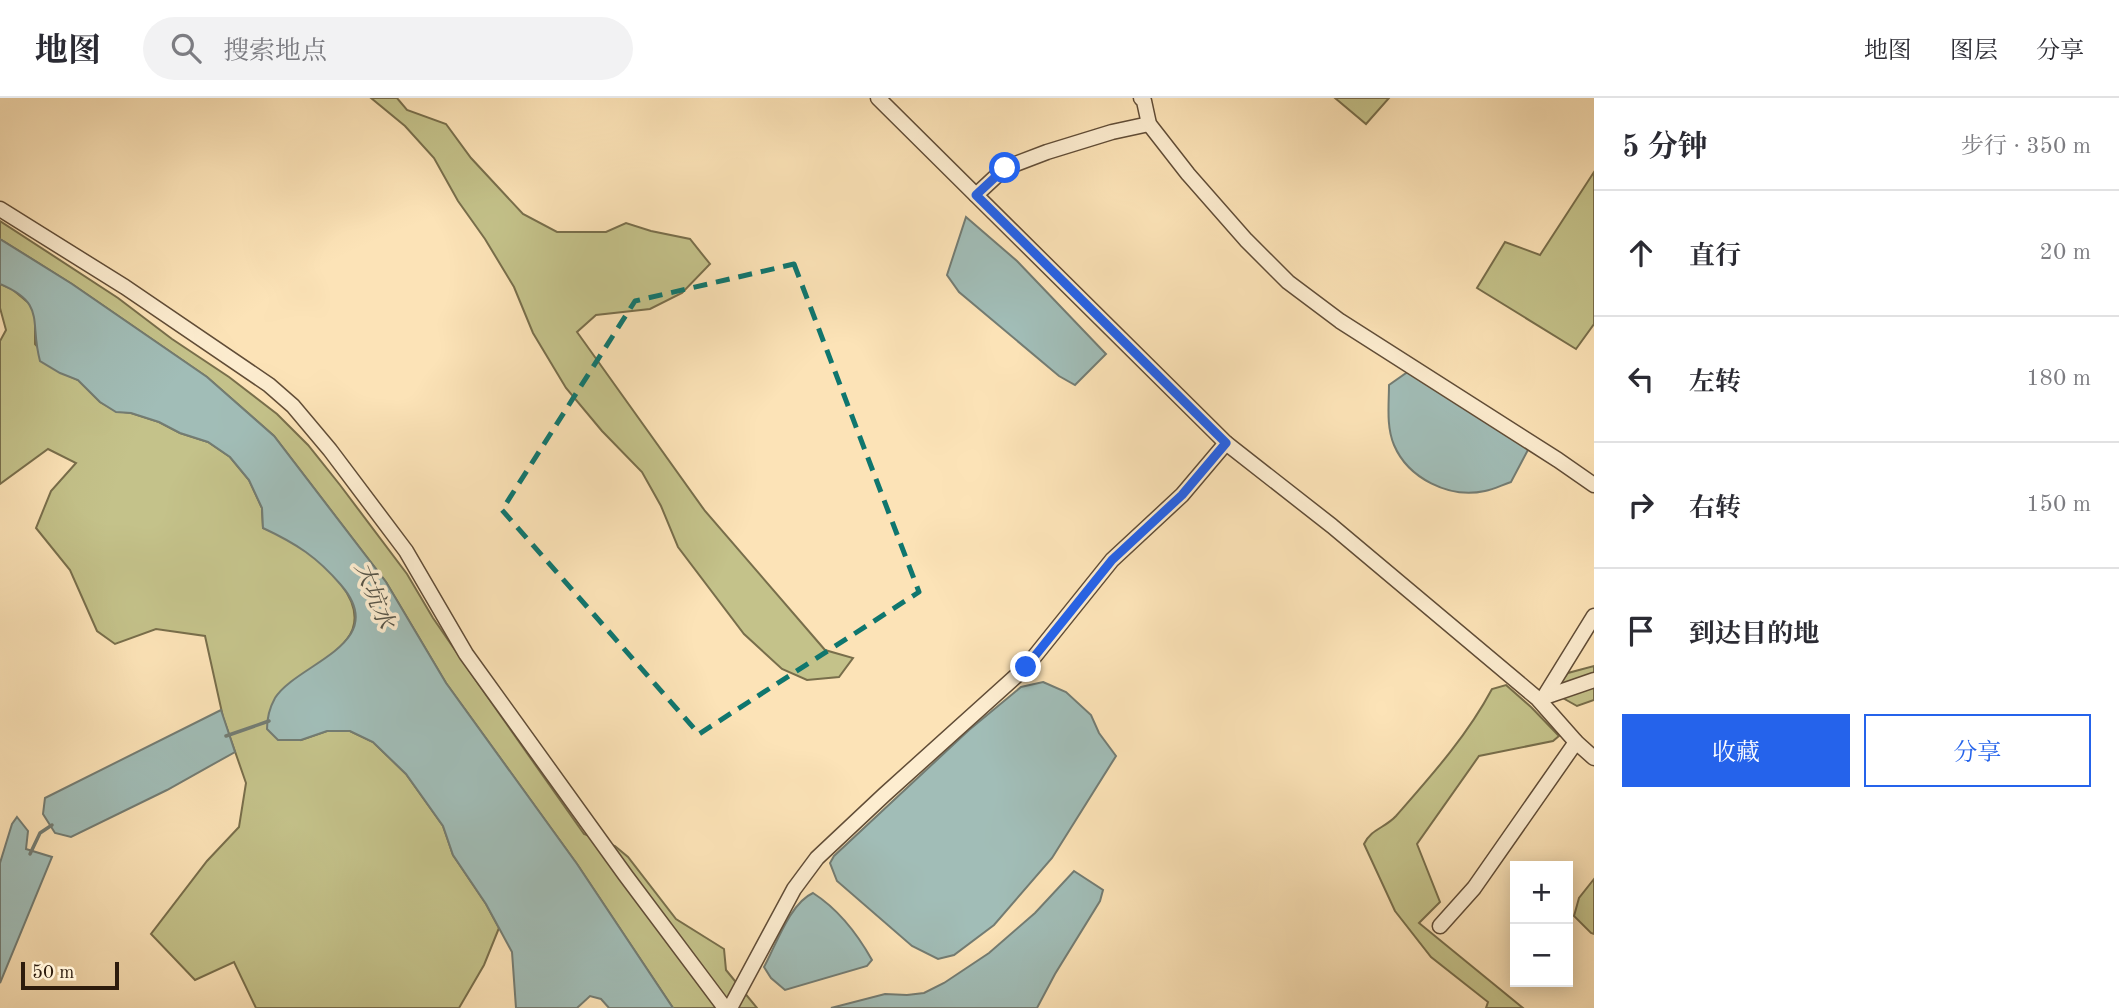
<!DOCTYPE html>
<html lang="zh">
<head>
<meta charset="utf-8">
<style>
  body { margin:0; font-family:"Old Standard TT","Noto Serif SC",serif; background:#f2f2f3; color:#2b2b33 }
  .controls { position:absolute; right:21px; bottom:21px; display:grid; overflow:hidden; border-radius:0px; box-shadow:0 4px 18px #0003 }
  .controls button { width:63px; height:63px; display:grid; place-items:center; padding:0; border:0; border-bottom:2px solid #e1e1e2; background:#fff; color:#2b2b33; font:35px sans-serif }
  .scale { position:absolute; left:21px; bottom:18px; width:98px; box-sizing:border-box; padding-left:7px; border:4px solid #2d1b0c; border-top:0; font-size:19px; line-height:24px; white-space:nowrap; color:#2d1b0c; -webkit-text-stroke:5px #fdedd0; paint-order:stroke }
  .stop { position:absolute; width:21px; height:21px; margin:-16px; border:5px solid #2563eb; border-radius:50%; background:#fff }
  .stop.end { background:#2563eb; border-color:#fff; box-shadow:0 2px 7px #0008 }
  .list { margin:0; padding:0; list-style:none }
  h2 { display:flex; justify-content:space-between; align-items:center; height:91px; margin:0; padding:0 28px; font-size:30px }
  h2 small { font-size:23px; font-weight:400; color:#7c7c81 }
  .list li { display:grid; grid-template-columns:46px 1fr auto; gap:21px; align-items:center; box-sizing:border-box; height:126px; padding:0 28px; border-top:2px solid #e1e1e2 }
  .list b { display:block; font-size:26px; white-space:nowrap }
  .list em { font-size:23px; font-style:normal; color:#7c7c81 }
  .actions { display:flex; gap:14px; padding:21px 28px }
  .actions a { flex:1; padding:16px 0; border:2px solid #2563eb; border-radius:0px; text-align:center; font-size:24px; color:#2563eb }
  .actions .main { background:#2563eb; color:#fff }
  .icon { flex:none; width:38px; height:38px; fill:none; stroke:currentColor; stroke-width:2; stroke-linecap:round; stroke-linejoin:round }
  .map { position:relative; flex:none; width:1594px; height:910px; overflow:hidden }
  header { display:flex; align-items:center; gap:42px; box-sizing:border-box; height:98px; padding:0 35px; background:#fff; border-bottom:2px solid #e1e1e2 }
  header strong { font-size:33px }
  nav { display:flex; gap:38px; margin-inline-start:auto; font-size:24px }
  .search { width:490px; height:63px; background:#f2f2f3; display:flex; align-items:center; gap:18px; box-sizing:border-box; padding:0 24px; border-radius:38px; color:#7c7c81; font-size:26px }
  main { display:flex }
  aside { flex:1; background:#fff }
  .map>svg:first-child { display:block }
  .green { fill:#c4c28a; stroke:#786e4b; stroke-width:2 }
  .water { fill:#a1bdb7; stroke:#737c73; stroke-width:2 }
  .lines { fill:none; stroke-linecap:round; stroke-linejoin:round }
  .stream { stroke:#737c73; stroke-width:3.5 }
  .minor-casing { stroke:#614d37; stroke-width:17 }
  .minor { stroke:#fdedd0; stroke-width:14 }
  .route { stroke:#2563eb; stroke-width:9 }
  .marked { fill:none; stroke:#0f766e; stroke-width:5; stroke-dasharray:14 9; stroke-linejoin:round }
  .labels { text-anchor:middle; stroke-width:7; stroke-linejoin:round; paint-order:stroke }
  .water-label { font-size:23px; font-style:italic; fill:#565448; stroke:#fdedd0 }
</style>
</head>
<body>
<header>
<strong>地图</strong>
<div class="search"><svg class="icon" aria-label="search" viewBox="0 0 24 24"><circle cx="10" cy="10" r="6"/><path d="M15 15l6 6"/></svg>搜索地点</div>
<nav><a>地图</a><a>图层</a><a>分享</a></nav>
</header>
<main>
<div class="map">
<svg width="1594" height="910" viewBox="0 0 1594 910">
  <rect width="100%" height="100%" fill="#fce3b7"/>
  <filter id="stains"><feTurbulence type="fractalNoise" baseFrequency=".00286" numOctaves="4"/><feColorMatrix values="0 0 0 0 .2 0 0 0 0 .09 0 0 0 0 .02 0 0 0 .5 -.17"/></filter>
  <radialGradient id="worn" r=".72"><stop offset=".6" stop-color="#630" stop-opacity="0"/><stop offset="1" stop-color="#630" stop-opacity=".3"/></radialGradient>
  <g class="green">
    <path d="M371,0h26l10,12 39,14 25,34 52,56 34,18h49l20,-9 25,8 39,8 20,25 -28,29 -32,16 -54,6 -19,17 128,179 120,139 28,8 -14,19 -32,3 -25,-11 -38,-35 -66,-87 -17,-41 -19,-34 -40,-41 -36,-43 -33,-55 -19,-46 -29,-48 -27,-38 -24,-43 -29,-32z"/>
    <path d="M1335,0h54l-23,26z"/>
    <path d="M1594,74v152l-18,25 -99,-61 28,-46 35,13z"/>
    <path d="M0,123l118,77 54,41 57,38 48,37 31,31 32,40 67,89 26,44 44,64 107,152 31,12 13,11 48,62 48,30 2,21 31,38h-84l-96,-144 -131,-181 -60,-101 -112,-146 -67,-59 -135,-93 -72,-45z"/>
    <path d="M0,186l12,5 19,16 4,13v26l25,28 18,8 22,22 16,9 15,2 28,9 21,11 28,9 22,15 19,23 13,28 1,20c10,4 21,8 30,14 28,16 81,62 54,97 -19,24 -50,36 -71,58l25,43 26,-9h23l23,11 33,32 37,52 10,29 33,49 13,24 -15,37 -25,43h-203l-22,-46 -39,18 -44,-46 56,-73 32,-34 7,-44 -23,-66 -18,-81 -49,-7 -41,15 -18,-13 -27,-61 -34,-42 15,-37 25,-28 -28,-14 -48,35v-143l6,-11 -6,-22z"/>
    <path d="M1594,568v34l-17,6 -16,-9v-15l7,-9z"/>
    <path d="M1506,587l25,22 28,29 -6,5 -74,15 -62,88 23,58 -21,21 104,85h-37l2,-6 -57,-45 -36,-46 -31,-67c7,-15 21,-16 32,-28 35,-40 71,-80 96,-127z"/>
    <path d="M1594,781v55l-3,-1 -17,-17 5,-18z"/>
  </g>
  <g class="water">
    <path d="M966,119l51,44 89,93 -31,31 -16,-9 -100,-84 -12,-17z"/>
    <path d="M0,141l72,45 135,93 67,59 112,146 60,101 131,181 96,144h-64l-8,-9 -11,-3 -13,12h-61l-4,-56 -26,-48 -33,-49 -10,-29 -37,-52 -33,-32 -23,-11h-23l-26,9h-23l-11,-11c0,-11 3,-22 8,-31 22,-35 117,-54 66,-113 -24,-28 -44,-41 -78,-57l-1,-20 -13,-28 -19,-23 -22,-15 -28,-9 -21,-11 -28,-9 -15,-1 -16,-10 -22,-22 -18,-7 -20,-12c-11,-40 7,-57 -40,-77z"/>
    <path d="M1409,273l121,75 -19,36c-9,3 -17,7 -26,9 -36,8 -77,-13 -91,-46 -8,-19 -5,-41 -5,-60z"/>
    <path d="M1043,584l23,10 25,23 8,18 17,23 -64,102 -58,67 -40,30 -16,4 -26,-13 -75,-65 -7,-18 4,-7 135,-126 52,-43z"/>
    <path d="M221,612l14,42 -68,38 -96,47 -16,-4 -12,-19 2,-16z"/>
    <path d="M17,719l11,14 -2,18 26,8 -52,126v-120l12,-39z"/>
    <path d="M1074,773l29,19 -3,11 -45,73 -18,34h-206l54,-14 22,1 17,-2 20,-10 45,-30 46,-40z"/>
    <path d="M813,795c25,16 45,42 59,67l-5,6 -82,24 -14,-12 -7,-11c12,-22 26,-64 49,-74z"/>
  </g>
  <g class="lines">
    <g class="stream">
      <path d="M226,638l43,-15"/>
      <path d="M30,756l10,-21 12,-8"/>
    </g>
    <defs>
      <g id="minor">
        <path d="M878,0l348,345 106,83 206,173 38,43 18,16"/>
        <path d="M1141,0l3,3 5,23 39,50 58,66 42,42 52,39 218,139 36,25"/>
        <path d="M976,97l29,-27 42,-16 65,-20 37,-8"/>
        <path d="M0,111l125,78 144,98 24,21 37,44 76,101 60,103 160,222 99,132"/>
        <path d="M1544,599l50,-81"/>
        <path d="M1542,600l52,-18"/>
        <path d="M1440,828l34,-38 102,-146"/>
        <path d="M730,910l64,-119 23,-31 67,-63 142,-128 86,-107 70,-65 44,-52"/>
      </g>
    </defs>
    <use href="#minor" class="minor-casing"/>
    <use href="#minor" class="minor"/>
  </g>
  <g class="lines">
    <path class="route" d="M1005,70l-29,27 250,248 -44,52 -70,65 -86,107"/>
  </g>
  <path class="marked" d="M794,166l125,328 -220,142 -197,-224 133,-209z"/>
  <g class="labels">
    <g class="water-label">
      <text transform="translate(375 497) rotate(68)" y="8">大坑水</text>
    </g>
  </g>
  <rect width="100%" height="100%" filter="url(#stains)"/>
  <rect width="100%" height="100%" fill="url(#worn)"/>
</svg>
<div class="controls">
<button>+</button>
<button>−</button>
</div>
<div class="scale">50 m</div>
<div class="stop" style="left:1005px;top:70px"></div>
<div class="stop end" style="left:1026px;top:569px"></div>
</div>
<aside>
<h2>5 分钟<small>步行 · 350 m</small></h2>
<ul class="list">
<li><svg class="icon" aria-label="ahead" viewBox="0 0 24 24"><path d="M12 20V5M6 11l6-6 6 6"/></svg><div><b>直行</b></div><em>20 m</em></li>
<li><svg class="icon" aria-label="left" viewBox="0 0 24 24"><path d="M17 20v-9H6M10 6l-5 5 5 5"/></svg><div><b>左转</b></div><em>180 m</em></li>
<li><svg class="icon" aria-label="right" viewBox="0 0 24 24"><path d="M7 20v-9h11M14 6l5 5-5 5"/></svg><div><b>右转</b></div><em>150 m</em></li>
<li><svg class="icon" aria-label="arrive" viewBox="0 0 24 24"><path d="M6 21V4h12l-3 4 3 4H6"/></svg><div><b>到达目的地</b></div></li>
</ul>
<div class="actions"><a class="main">收藏</a><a>分享</a></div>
</aside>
</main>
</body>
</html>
